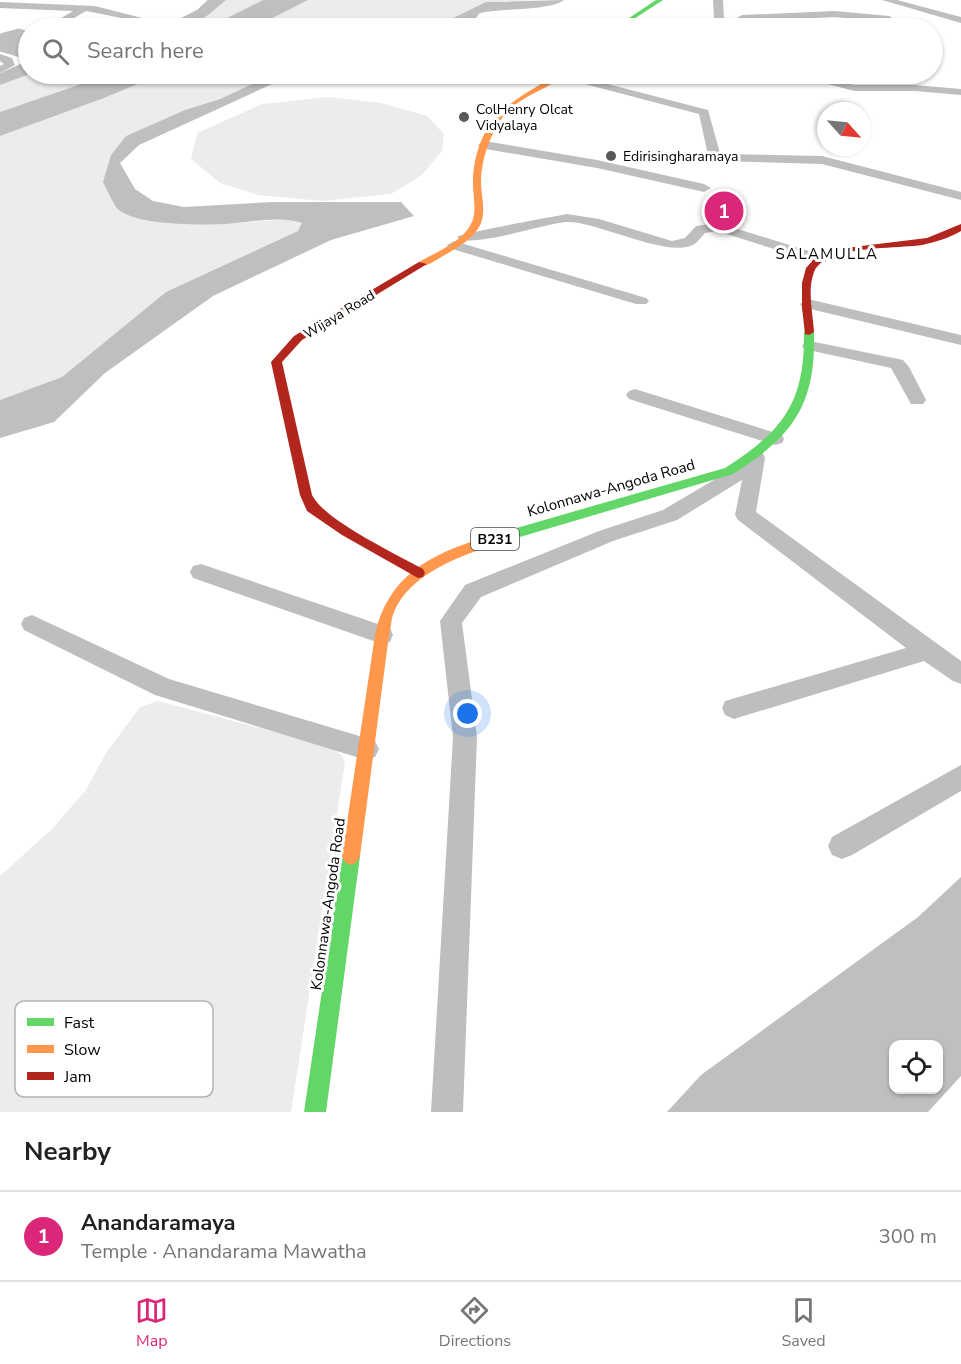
<!DOCTYPE html>
<html lang="en">
<head>
<meta charset="utf-8">
<style>
  body { margin:0; font-family:"Nunito Sans",sans-serif; background:#f2f2f2; color:#222 }
  .controls { position:absolute; right:18px; bottom:18px; display:grid; overflow:hidden; border-radius:12px; box-shadow:0 2px 4px #0004 }
  .controls button { width:54px; height:54px; display:grid; place-items:center; padding:0; border:0; border-bottom:2px solid #e0e0e0; background:#fff; color:#222; font:30px sans-serif }
  .compass { position:absolute; left:817px; top:102px; width:54px; height:54px; border-radius:50%; background:#fff; box-shadow:0 2px 4px #0004; rotate:117deg }
  .you { position:absolute; left:468px; top:714px; width:21px; height:21px; margin:-15px; border:4px solid #fff; border-radius:50%; background:#1a73e8; box-shadow:0 0 0 9px #1a73e833 }
  .badge { display:grid; place-items:center; width:39px; height:39px; border-radius:50%; background:#db2777; color:#fff; font-size:20px; font-weight:700 }
  .pin { position:absolute; translate:-50% -50%; border:3px solid #fff; box-shadow:0 2px 6px #0006 }
  .list { margin:0; padding:0; list-style:none }
  h2 { display:flex; justify-content:space-between; align-items:center; height:78px; margin:0; padding:0 24px; font-size:26px }
  h2 small { font-size:20px; font-weight:400; color:#767676 }
  .list li { display:grid; grid-template-columns:39px 1fr auto; gap:18px; align-items:center; box-sizing:border-box; height:90px; padding:0 24px; border-top:2px solid #e0e0e0 }
  .list b { display:block; font-size:22px; white-space:nowrap }
  .list p { margin:0; font-size:20px; white-space:nowrap; color:#767676 }
  .list em { font-size:20px; font-style:normal; color:#767676 }
  .icon { flex:none; width:33px; height:33px; fill:none; stroke:currentColor; stroke-width:2; stroke-linecap:round; stroke-linejoin:round }
  .map { position:relative; flex:none; width:961px; height:1112px; overflow:hidden }
  .search { position:absolute; background:#fff; box-shadow:0 2px 4px #0004; left:18px; right:18px; top:18px; height:66px; display:flex; align-items:center; gap:15px; box-sizing:border-box; padding:0 21px; border-radius:33px; color:#767676; font-size:22px }
  .sheet { height:168px; background:#fff }
  nav { display:flex; justify-content:space-around; align-items:center; box-sizing:border-box; height:84px; border-top:2px solid #e0e0e0; background:#fff; font-size:16px; color:#767676 }
  nav a { display:grid; justify-items:center; gap:3px }
  nav .on { color:#db2777 }
  .map>svg:first-child { display:block }
  .green { fill:#ececec }
  .water { fill:#bfbfbf; fill-rule:evenodd }
  .lines { fill:none; stroke-linecap:round; stroke-linejoin:round }
  .stream { stroke:#bfbfbf; stroke-width:3 }
  .street { fill:#bebebe; fill-rule:evenodd }
  .fast { fill:#63d668; fill-rule:evenodd }
  .slow { fill:#ff974d; fill-rule:evenodd }
  .jam { fill:#b3261e; fill-rule:evenodd }
  .poi-dot { fill:#595959; stroke:#fff; stroke-width:2 }
  .labels { text-anchor:middle; stroke-width:6; stroke-linejoin:round; paint-order:stroke }
  .far-poi-label { font-size:14px; fill:#000; stroke:#fff; text-anchor:start }
  .far-street-label { font-size:14px; fill:#000; stroke:#fff }
  .shield { fill:#fff; stroke:#4c4c4c; stroke-width:1.5 }
  .shield-label { font-size:14px; font-weight:bold; fill:#000 }
  .far-quarter-label { font-size:15px; letter-spacing:1.5px; fill:#000; stroke:#fff }
  .street-label { font-size:15px; fill:#000; stroke:#fff }
  .key { fill:#fff; stroke:#b2b2b2; stroke-width:1.5 }
  .key-label { font-size:16px; fill:#000 }
</style>
</head>
<body>
<div class="map">
<svg width="961" height="1112" viewBox="0 0 961 1112">
  <rect width="100%" height="100%" fill="#fff"/>
  <g class="green">
    <path d="M226,0h37l-56,28h-22l13,-6z"/>
    <path d="M308,0h233l-55,2 -35,17 -2,4 5,5h-201z"/>
    <path d="M31,74h79l-110,38v-27z"/>
    <path d="M162,74h112l-54,25 -35,11 -59,26 -15,19 6,53 107,16 67,-5 12,4 -5,8 -132,61 -104,85 -62,23v-264l104,-38z"/>
    <path d="M328,97l53,6 46,13 17,18 -2,17 -20,24 -31,19 -69,7 -64,-6 -38,-12 -29,-24 6,-26 65,-29z"/>
    <path d="M158,701l173,46 10,8 4,7 -54,350h-291v-236l51,-46 35,-40 20,-37 34,-46z"/>
  </g>
  <g class="water">
    <path d="M210,0h16c-22,18 -30,29 -61,28l33,-17z"/>
    <path d="M263,0h45l-55,28h-46z"/>
    <path d="M564,0c-14,11 -62,8 -84,13l-11,13 2,2h-17l-6,-5 3,-4 35,-17z"/>
    <path d="M19,30l9,3v28l-4,-4 -24,-7v-15z"/>
    <path d="M28,62v12h2l-30,11v-10z"/>
    <path d="M110,74h52l-58,24 -104,38v-24z"/>
    <path d="M274,74h35l-26,5 -144,66 -19,18 15,26 18,12 31,6 90,-5h127l13,14 -83,24 -118,56 -108,77 -51,49 -54,16v-38l62,-23 104,-85 132,-61 4,-8c-24,-8 -53,0 -78,1 -24,1 -93,2 -108,-17 -5,-8 -9,-17 -13,-25l8,-27 15,-19 59,-26 35,-11z"/>
    <path d="M961,877v199l-33,36h-261l34,-37 217,-158zM894,1044h44v46h-44z"/>
  </g>
  <g class="lines">
    <g class="stream">
      <path d="M165,28l33,-17 12,-11"/>
      <path d="M0,35l19,-5 9,3"/>
      <path d="M0,50l24,7 4,4"/>
      <path d="M0,75l28,-13"/>
    </g>
    <g class="street">
      <path d="M713,0h10l1,18 -6,10h-9l5,-10z"/>
      <path d="M882,0h15l64,17v6z"/>
      <path d="M0,2l95,4 47,12 -5,3 -51,-10 -19,11 20,4 1,2h-16l-19,-5 20,-12 -73,-3z"/>
      <path d="M835,11l54,5 5,3 -5,3 -54,-5 -93,4 -5,-3 5,-3z"/>
      <path d="M0,54l12,4 3,7 -15,8v-7l4,-2 -4,-3z"/>
      <path d="M558,74h11l139,36 12,43 3,1 99,2 139,36v8l-139,-36 -105,-3 -9,-6 -9,-41 -141,-37z"/>
      <path d="M791,74h16l47,11h61l46,4v6l-46,-4h-61z"/>
      <path d="M484,141l113,19 107,24 7,4 -7,4 -107,-24 -117,-20 -2,-3z"/>
      <path d="M567,214l32,5 73,22 13,-3 11,-12 22,-3 107,33 2,3 -2,3h-10l-98,-31 -12,2c-3,3 -6,7 -9,10 -24,18 -96,-21 -128,-21 -20,0 -99,28 -111,15 4,-4 95,-20 110,-23z"/>
      <path d="M454,241l192,57 3,3 -3,3h-10l-187,-56 -2,-3z"/>
      <path d="M808,299l153,36v10l-159,-38 -2,-3z"/>
      <path d="M810,341l93,19 6,7 17,33 -3,4h-12l-20,-36 -87,-19 -2,-3 2,-3z"/>
      <path d="M635,389l147,46 2,4 -2,4 -7,2 -146,-46 -3,-4 3,-4z"/>
      <path d="M756,452l7,1 2,5 -9,54 205,149v23l-8,-3 -29,-20 -190,58 -9,-4 -3,-7 3,-7 181,-53 -168,-128 -3,-5 7,-35 -65,40 -64,21 -132,56 -19,26 15,114 -14,375h-32l22,-375 -13,-116 25,-36 134,-54 64,-21 83,-49 3,-8z"/>
      <path d="M201,564l189,64 3,7 -3,7 -8,2 -189,-66 -3,-6 3,-6z"/>
      <path d="M32,615l137,64 197,59 9,3 4,8 -4,8 -9,3 -211,-65 -131,-65 -3,-6 3,-6z"/>
      <path d="M961,765v26l-109,64 -10,4 -10,-4 -4,-9 4,-9z"/>
    </g>
    <g class="fast">
      <path d="M656,0h7l-43,28h-6z"/>
      <path d="M809,329l5,3c2,73 -21,104 -81,142l-250,74 -5,-1 -2,-4 2,-4 247,-71c58,-37 80,-65 79,-136z"/>
      <path d="M351,847l6,3 3,6 -34,256h-22l38,-256 3,-6z"/>
    </g>
    <g class="slow">
      <path d="M560,74h7c-21,17 -51,22 -67,47 -11,17 -19,40 -19,61 0,13 5,28 0,41 -6,15 -24,25 -38,33 -7,4 -16,11 -24,10v-4c17,-10 42,-19 52,-38 7,-13 1,-31 2,-46 4,-60 40,-79 87,-104z"/>
      <path d="M483,538l5,1 2,4 -2,4c-34,11 -79,29 -94,65 -3,7 -3,16 -5,23l-29,221 -3,6 -6,3 -6,-3 -3,-6 33,-221c12,-58 55,-81 108,-97z"/>
    </g>
    <g class="jam">
      <path d="M961,224v7c-12,7 -25,11 -39,14 -25,4 -98,0 -108,27 -7,19 -1,41 0,60l-5,3 -4,-1 -3,-26v-25l4,-15 9,-10 30,-10 82,-10z"/>
      <path d="M419,262l8,2 -125,76 -20,22 30,133c12,25 84,59 111,74l2,4 -2,4 -5,1 -76,-43 -35,-24 -7,-16 -29,-133 23,-26z"/>
    </g>
  </g>
  <g class="poi-dot">
    <circle cx="464" cy="117" r="6"/>
    <circle cx="611" cy="156" r="6"/>
  </g>
  <g class="labels">
    <g class="far-poi-label">
      <text x="476" y="114">ColHenry Olcat<tspan x="476" dy="16">Vidyalaya</tspan></text>
      <text x="623" y="161">Edirisingharamaya</text>
    </g>
    <g class="far-street-label">
      <text transform="translate(339 314) rotate(-31)" y="5">Wijaya Road</text>
    </g>
    <rect class="shield" x="471" y="528" width="48" height="22" rx="4.5"/>
    <g class="shield-label">
      <text x="495" y="544">B231</text>
    </g>
    <g class="far-quarter-label">
      <text x="827" y="259">SALAMULLA</text>
    </g>
    <g class="street-label">
      <text transform="translate(611 488) rotate(-16)" y="5">Kolonnawa-Angoda Road</text>
      <text transform="translate(328 904) rotate(-82)" y="5">Kolonnawa-Angoda Road</text>
    </g>
  </g>
  <rect x="15" y="1001" width="198" height="96" rx="9" class="key"/>
  <rect x="27" y="1018" width="27" height="8" fill="#63d668"/>
  <rect x="27" y="1045" width="27" height="8" fill="#ff974d"/>
  <rect x="27" y="1072" width="27" height="8" fill="#b3261e"/>
  <g class="key-label">
    <text x="64" y="1028">Fast</text>
    <text x="64" y="1055">Slow</text>
    <text x="64" y="1082">Jam</text>
  </g>
</svg>
<div class="controls">
<button><svg class="icon" aria-label="locate" viewBox="0 0 24 24"><circle cx="12" cy="12" r="6"/><path d="M12 2v4M12 18v4M2 12h4M18 12h4"/></svg></button>
</div>
<svg class="compass" viewBox="-18 -18 36 36"><path d="M0-13l5 13h-10z" fill="#e53935"/><path d="M0 13l5-13h-10z" fill="#767676"/></svg>
<div class="you"></div>
<div class="pin badge" style="left:724px;top:211px">1</div>
<div class="search"><svg class="icon" aria-label="search" viewBox="0 0 24 24"><circle cx="10" cy="10" r="6"/><path d="M15 15l6 6"/></svg>Search here</div>
</div>
<section class="sheet">
<h2>Nearby<small></small></h2>
<ul class="list">
<li><span class="badge">1</span><div><b>Anandaramaya</b><p>Temple · Anandarama Mawatha</p></div><em>300 m</em></li>
</ul>
</section>
<nav>
<a class="on"><svg class="icon" aria-label="map" viewBox="0 0 24 24"><path d="M3 6l6-2 6 2 6-2v14l-6 2-6-2-6 2zM9 4v14M15 6v14"/></svg>Map</a>
<a><svg class="icon" aria-label="directions" viewBox="0 0 24 24"><path d="M12 3l9 9-9 9-9-9zM9 14v-3h6M13 9l2 2-2 2"/></svg>Directions</a>
<a><svg class="icon" aria-label="saved" viewBox="0 0 24 24"><path d="M7 4h10v16l-5-4-5 4z"/></svg>Saved</a>
</nav>
</body>
</html>
